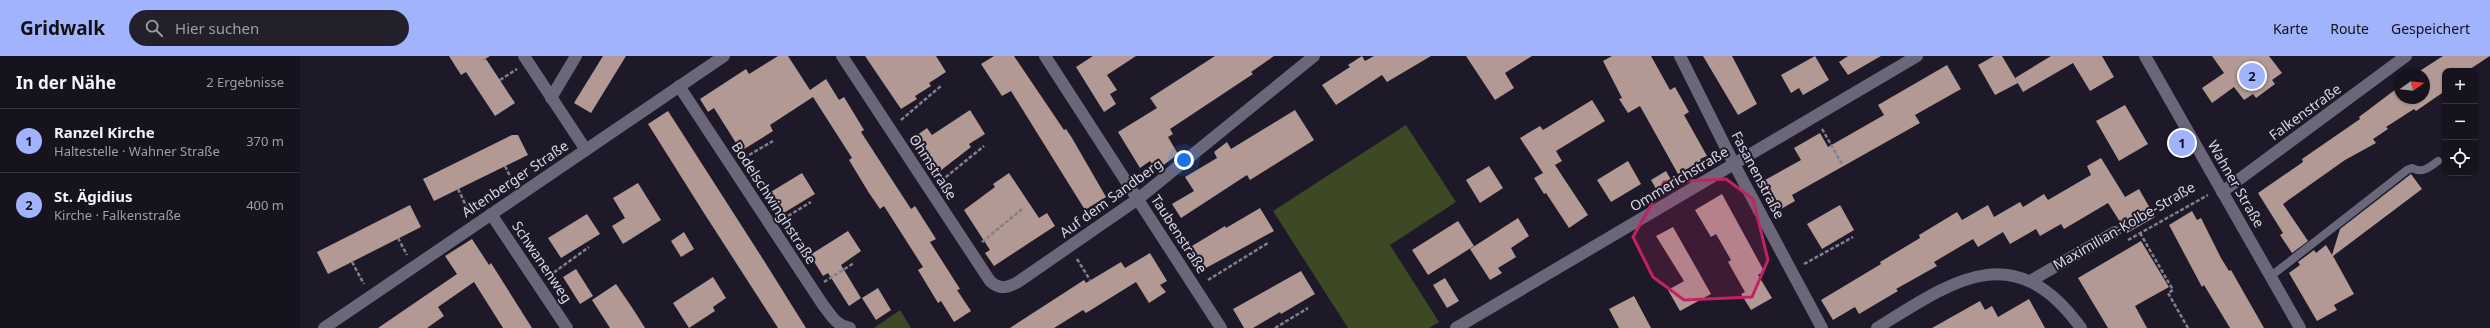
<!DOCTYPE html>
<html lang="de">
<head>
<meta charset="utf-8">
<style>
  body { margin:0; font-family:"Noto Sans",sans-serif; background:#23202c; color:#f1f3f6 }
  .controls { position:absolute; right:12px; top:12px; display:grid; overflow:hidden; border-radius:8px; box-shadow:0 1px 3px #0004 }
  .controls button { width:36px; height:36px; display:grid; place-items:center; padding:0; border:0; border-bottom:1px solid #35323d; background:#16131f; color:#f1f3f6; font:20px sans-serif }
  .compass { position:absolute; left:2094px; top:12px; width:36px; height:36px; border-radius:50%; background:#16131f; box-shadow:0 1px 3px #0004; rotate:75deg }
  .you { position:absolute; left:884px; top:104px; width:14px; height:14px; margin:-10px; border:3px solid #fff; border-radius:50%; background:#1a73e8; box-shadow:0 0 0 6px #1a73e833 }
  .badge { display:grid; place-items:center; width:26px; height:26px; border-radius:50%; background:#a1b3fd; color:#111; font-size:13px; font-weight:700 }
  .pin { position:absolute; translate:-50% -50%; border:2px solid #fff; box-shadow:0 1px 4px #0006 }
  .list { margin:0; padding:0; list-style:none }
  h2 { display:flex; justify-content:space-between; align-items:center; height:52px; margin:0; padding:0 16px; font-size:17px }
  h2 small { font-size:13px; font-weight:400; color:#9e9ea4 }
  .list li { display:grid; grid-template-columns:26px 1fr auto; gap:12px; align-items:center; box-sizing:border-box; height:64px; padding:0 16px; border-top:1px solid #35323d }
  .list b { display:block; font-size:15px; white-space:nowrap }
  .list p { margin:0; font-size:13px; white-space:nowrap; color:#9e9ea4 }
  .list em { font-size:13px; font-style:normal; color:#9e9ea4 }
  .icon { flex:none; width:22px; height:22px; fill:none; stroke:currentColor; stroke-width:2; stroke-linecap:round; stroke-linejoin:round }
  .map { position:relative; flex:none; width:2190px; height:272px; overflow:hidden }
  header { display:flex; align-items:center; gap:24px; box-sizing:border-box; height:56px; padding:0 20px; background:#a1b3fd; color:#111 }
  header strong { font-size:19px }
  nav { display:flex; gap:22px; margin-inline-start:auto; font-size:14px }
  .search { width:280px; height:36px; background:#23202c; display:flex; align-items:center; gap:10px; box-sizing:border-box; padding:0 14px; border-radius:22px; color:#9e9ea4; font-size:15px }
  main { display:flex }
  aside { flex:1; background:#16131f }
  .map>svg:first-child { display:block }
  .green { fill:#3c4924 }
  .building { fill:#b29994 }
  .lines { fill:none; stroke-linecap:round; stroke-linejoin:round }
  .path { stroke:#827f8c; stroke-width:2.5; stroke-dasharray:4 2; stroke-linecap:butt }
  .lane { stroke:#6b677a; stroke-width:8 }
  .street { stroke:#6b677a; stroke-width:12 }
  .secondary { stroke:#6b677a; stroke-width:12 }
  .marked { fill:#c32262; fill-opacity:0.2; stroke:#c32262; stroke-width:3; stroke-linejoin:round }
  .labels { text-anchor:middle; stroke-width:4; stroke-linejoin:round; paint-order:stroke }
  .street-label { font-size:14px; fill:#d9d7e2; stroke:#1d1929 }
</style>
</head>
<body>
<header>
<strong>Gridwalk</strong>
<div class="search"><svg class="icon" aria-label="search" viewBox="0 0 24 24"><circle cx="10" cy="10" r="6"/><path d="M15 15l6 6"/></svg>Hier suchen</div>
<nav><a>Karte</a><a>Route</a><a>Gespeichert</a></nav>
</header>
<main>
<aside>
<h2>In der Nähe<small>2 Ergebnisse</small></h2>
<ul class="list">
<li><span class="badge">1</span><div><b>Ranzel Kirche</b><p>Haltestelle · Wahner Straße</p></div><em>370 m</em></li>
<li><span class="badge">2</span><div><b>St. Ägidius</b><p>Kirche · Falkenstraße</p></div><em>400 m</em></li>
</ul>
</aside>
<div class="map">
<svg width="2190" height="272" viewBox="0 0 2190 272">
  <rect width="100%" height="100%" fill="#1d1929"/>
  <g class="green">
    <path d="M1106,69l50,77 -66,43 49,77 -10,6h-81l-75,-117z"/>
    <path d="M600,254l11,18h-37z"/>
  </g>
  <g class="building">
    <path d="M149,0h41l-8,5 4,-2 29,44 -20,13 -29,-44 -5,3z"/>
    <path d="M303,0h23l-35,57 -17,-10z"/>
    <path d="M478,0h10l22,34 16,-11 13,21 5,-3 20,33 -3,2 35,54 15,23 4,-3 21,33 -6,3 30,47 -3,1 14,21 -17,11 -13,-21 -3,2 -20,-33 5,-3 -39,-61 -4,3 -11,-16 -20,-33 3,-2 -39,-61 -43,28 3,6 -32,20 -27,-43 -6,4 -8,-13 46,-30 3,5z"/>
    <path d="M565,0h71l10,16 -17,11 2,3 -16,10 2,3 -16,10z"/>
    <path d="M694,0h20l50,74 2,-1 6,9 34,59 -21,13 -74,-119 -9,5 -21,-32z"/>
    <path d="M793,0h43l-29,19 10,15 -7,4 6,10 -12,8 -28,-45z"/>
    <path d="M915,0h59l-23,16 2,2 -83,55 3,5 -5,3 10,17 -22,17 -6,-10 -10,7 -22,-36 39,-24 -7,-10z"/>
    <path d="M1062,0l3,5 9,-5h57l-44,26 -5,-7 -46,30 -14,-20 28,-18 -2,-2z"/>
    <path d="M1166,0h66l-27,17 9,15 -19,12z"/>
    <path d="M1312,0h39l19,34 5,-3 14,25 -5,3 23,41 -7,3 1,2 -23,13 -38,-68 -12,7 -9,-14 3,-1 -19,-37z"/>
    <path d="M1403,0h29l25,48 -19,11z"/>
    <path d="M1515,0l14,24 -26,15 -4,-7 -8,5 -10,-18z"/>
    <path d="M1548,0h33l-33,19 -9,-13z"/>
    <path d="M1694,0h8l16,27 -23,12 -17,-30z"/>
    <path d="M1751,0h51l12,21 -24,14 -17,-28 -50,29 -8,-14z"/>
    <path d="M1912,0h57l13,17 -10,7 3,4 -19,14 -3,-4 -9,6 -10,-13 -22,16 -10,-15 22,-15z"/>
    <path d="M2143,0h47l-23,15h-22v20l-29,20 -2,-2 -28,18 2,2 -15,10 3,4 -31,17 -62,44 25,37 -16,12 -12,-18 3,-2 -25,-40 45,-31 -1,-3 58,-40 -1,-2 41,-31v12h24v-24h-9z"/>
    <path d="M1647,9l14,24 -46,26 5,8 -128,72 3,6 -14,8 -16,-29 36,-20 -7,-12 26,-15 8,14 56,-32 -6,-10z"/>
    <path d="M1292,44l13,21 -49,30 6,10 -7,4 33,50 -19,13 -23,-35 -2,1 -10,-16 9,-5 -23,-35 20,-12 3,4z"/>
    <path d="M1825,49l23,39 -29,17 -23,-40z"/>
    <path d="M670,54l15,24 -16,10 2,3 -31,24 -8,-13 -4,3 -15,-23 14,-10 5,7z"/>
    <path d="M995,54l19,30 -64,40 -3,-5 -66,43 -9,-14 22,-13 -9,-14 32,-19 -3,-6 13,-10 4,7z"/>
    <path d="M368,55l93,145 45,72h-28l-76,-118 -54,-86z"/>
    <path d="M212,79h6l10,20 -94,46 -11,-22z"/>
    <path d="M1801,102l24,39 14,-8 16,28 -28,16 -19,-30 -44,26 -3,-5 -21,12 -4,-7 -26,15 -7,-12 -25,15 -5,-8 -39,23 3,4 -41,23 2,2 -39,23 -4,-7 -22,13 -12,-20 60,-36 -1,-2 40,-24 -1,-3 38,-23 5,8 26,-15 6,12 26,-15 3,5 21,-13 4,6 43,-25 -4,-9z"/>
    <path d="M1328,105l13,23 -30,18 -14,-22z"/>
    <path d="M1189,110l14,22 -23,15 -14,-23z"/>
    <path d="M1366,115l8,14 -15,9 -8,-14z"/>
    <path d="M502,117l13,21 -33,20 -13,-21z"/>
    <path d="M709,117l30,45 8,-5 8,13 -61,40 -9,-13 5,-3 -26,-40 31,-23 -2,-3z"/>
    <path d="M2111,118l11,15 -89,67 21,38 -20,11 3,5 -20,11 -28,-48 11,-8 -2,-3 16,-12 2,3 10,-8 6,10 8,-26z"/>
    <path d="M338,127l23,37 -38,24 -11,-18 13,-8 -12,-20z"/>
    <path d="M1422,138l42,77 -6,4 14,23 -21,12 -10,-16 4,-2 -17,-30 3,-2 -15,-26 -5,3 -16,-27z"/>
    <path d="M110,149l11,22 -93,47 -11,-22z"/>
    <path d="M1540,149l14,25 -32,19 -15,-25z"/>
    <path d="M960,152l14,23 -68,37 -14,-22 33,-20 1,2z"/>
    <path d="M1892,155l5,9 4,-2 20,40 8,13 2,-1 33,58h-34l-26,-43 -2,2 -33,-62z"/>
    <path d="M287,158l13,20 -39,24 -13,-20z"/>
    <path d="M1218,162l11,18 -18,12 5,9 -18,11 4,5 -12,7 -20,-31z"/>
    <path d="M1158,165l16,25 -46,29 -16,-25z"/>
    <path d="M1373,171l38,67 -31,17 -12,-21 16,-9 -28,-45z"/>
    <path d="M548,175l13,20 -20,14 20,33 -12,8 -21,-33 -5,3 -13,-21z"/>
    <path d="M384,176l10,17 -13,8 -10,-16z"/>
    <path d="M172,183l17,26 2,-2 41,65h-29l-29,-46 -36,25 6,9 -17,12h-49l79,-54 -12,-18z"/>
    <path d="M1841,185l28,46 -34,19 12,22h-39l-30,-50z"/>
    <path d="M850,197l17,28 -7,4 6,7 -17,11 -13,-21 -50,31 -3,-3 -29,18h-44l74,-48 2,3 35,-21 4,6z"/>
    <path d="M276,213l17,27 -13,8 -17,-27z"/>
    <path d="M1001,215l14,23 -34,20 -1,-2 -27,16h-9l-11,-19z"/>
    <path d="M413,221l13,21 -13,9 2,4 -26,17 -16,-25z"/>
    <path d="M1145,222l14,23 -12,7 -14,-23z"/>
    <path d="M316,228l19,28 10,16h-35l-18,-28z"/>
    <path d="M578,232l13,22 -15,10 -14,-22z"/>
    <path d="M1334,240l9,17 8,15h-32l-10,-19z"/>
    <path d="M1729,243l16,29h-113l48,-27 5,9 7,-4 6,11z"/>
  </g>
  <g class="lines">
    <g class="path">
      <path d="M200,24l17,-11"/>
      <path d="M601,64l41,-35"/>
      <path d="M1522,73l20,35"/>
      <path d="M444,102l29,-17"/>
      <path d="M205,110l8,16"/>
      <path d="M641,125l43,-35"/>
      <path d="M158,133l11,23"/>
      <path d="M483,163l28,-17"/>
      <path d="M1840,177l33,57 -5,3 20,35"/>
      <path d="M98,182l9,17"/>
      <path d="M1828,184l80,-45"/>
      <path d="M682,186l40,-33"/>
      <path d="M777,203l13,21"/>
      <path d="M52,206l12,22"/>
      <path d="M1504,208l49,-27"/>
      <path d="M249,220l40,-29"/>
      <path d="M908,224l60,-37"/>
      <path d="M524,226l30,-19"/>
      <path d="M975,272l33,-20"/>
    </g>
    <path class="lane" d="M1971,220l136,-106 5,-2c11,6 17,-1 26,-7"/>
    <g class="street">
      <path d="M224,0l62,94"/>
      <path d="M542,0l148,225c10,9 17,7 28,1l120,-83 176,-143"/>
      <path d="M745,0l176,272"/>
      <path d="M1380,0l54,108 88,164"/>
      <path d="M379,30l144,219c8,10 13,21 27,23"/>
      <path d="M251,42l25,-42"/>
      <path d="M1922,136l184,-136"/>
      <path d="M191,158l76,114"/>
      <path d="M1732,224l83,-48"/>
      <path d="M24,272l400,-272"/>
      <path d="M1156,272l461,-272"/>
      <path d="M1577,272c77,-48 137,-92 204,0"/>
    </g>
    <path class="secondary" d="M1845,0l155,272"/>
  </g>
  <path class="marked" d="M1426,123l27,20 15,61 -16,37 -68,3 -31,-23 -20,-40 31,-55z"/>
  <g class="labels">
    <g class="street-label">
      <text transform="translate(2005 56) rotate(-36)" y="5">Falkenstraße</text>
      <text transform="translate(633 111) rotate(57)" y="5">Ohmstraße</text>
      <text transform="translate(1458 119) rotate(62)" y="5">Fasanenstraße</text>
      <text transform="translate(215 123) rotate(-34)" y="5">Altenberger Straße</text>
      <text transform="translate(1379 123) rotate(-31)" y="5">Ommerichstraße</text>
      <text transform="translate(1936 128) rotate(60)" y="5">Wahner Straße</text>
      <text transform="translate(811 142) rotate(-36)" y="5">Auf dem Sandberg</text>
      <text transform="translate(474 147) rotate(57)" y="5">Bodelschwinghstraße</text>
      <text transform="translate(1824 170) rotate(-30)" y="5">Maximilian-Kolbe-Straße</text>
      <text transform="translate(879 178) rotate(57)" y="5">Taubenstraße</text>
      <text transform="translate(242 206) rotate(56)" y="5">Schwanenweg</text>
    </g>
  </g>
</svg>
<div class="controls">
<button>+</button>
<button>−</button>
<button><svg class="icon" aria-label="locate" viewBox="0 0 24 24"><circle cx="12" cy="12" r="6"/><path d="M12 2v4M12 18v4M2 12h4M18 12h4"/></svg></button>
</div>
<svg class="compass" viewBox="-18 -18 36 36"><path d="M0-13l5 13h-10z" fill="#e53935"/><path d="M0 13l5-13h-10z" fill="#9e9ea4"/></svg>
<div class="you"></div>
<div class="pin badge" style="left:1882px;top:87px">1</div>
<div class="pin badge" style="left:1952px;top:20px">2</div>
</div>
</main>
</body>
</html>
